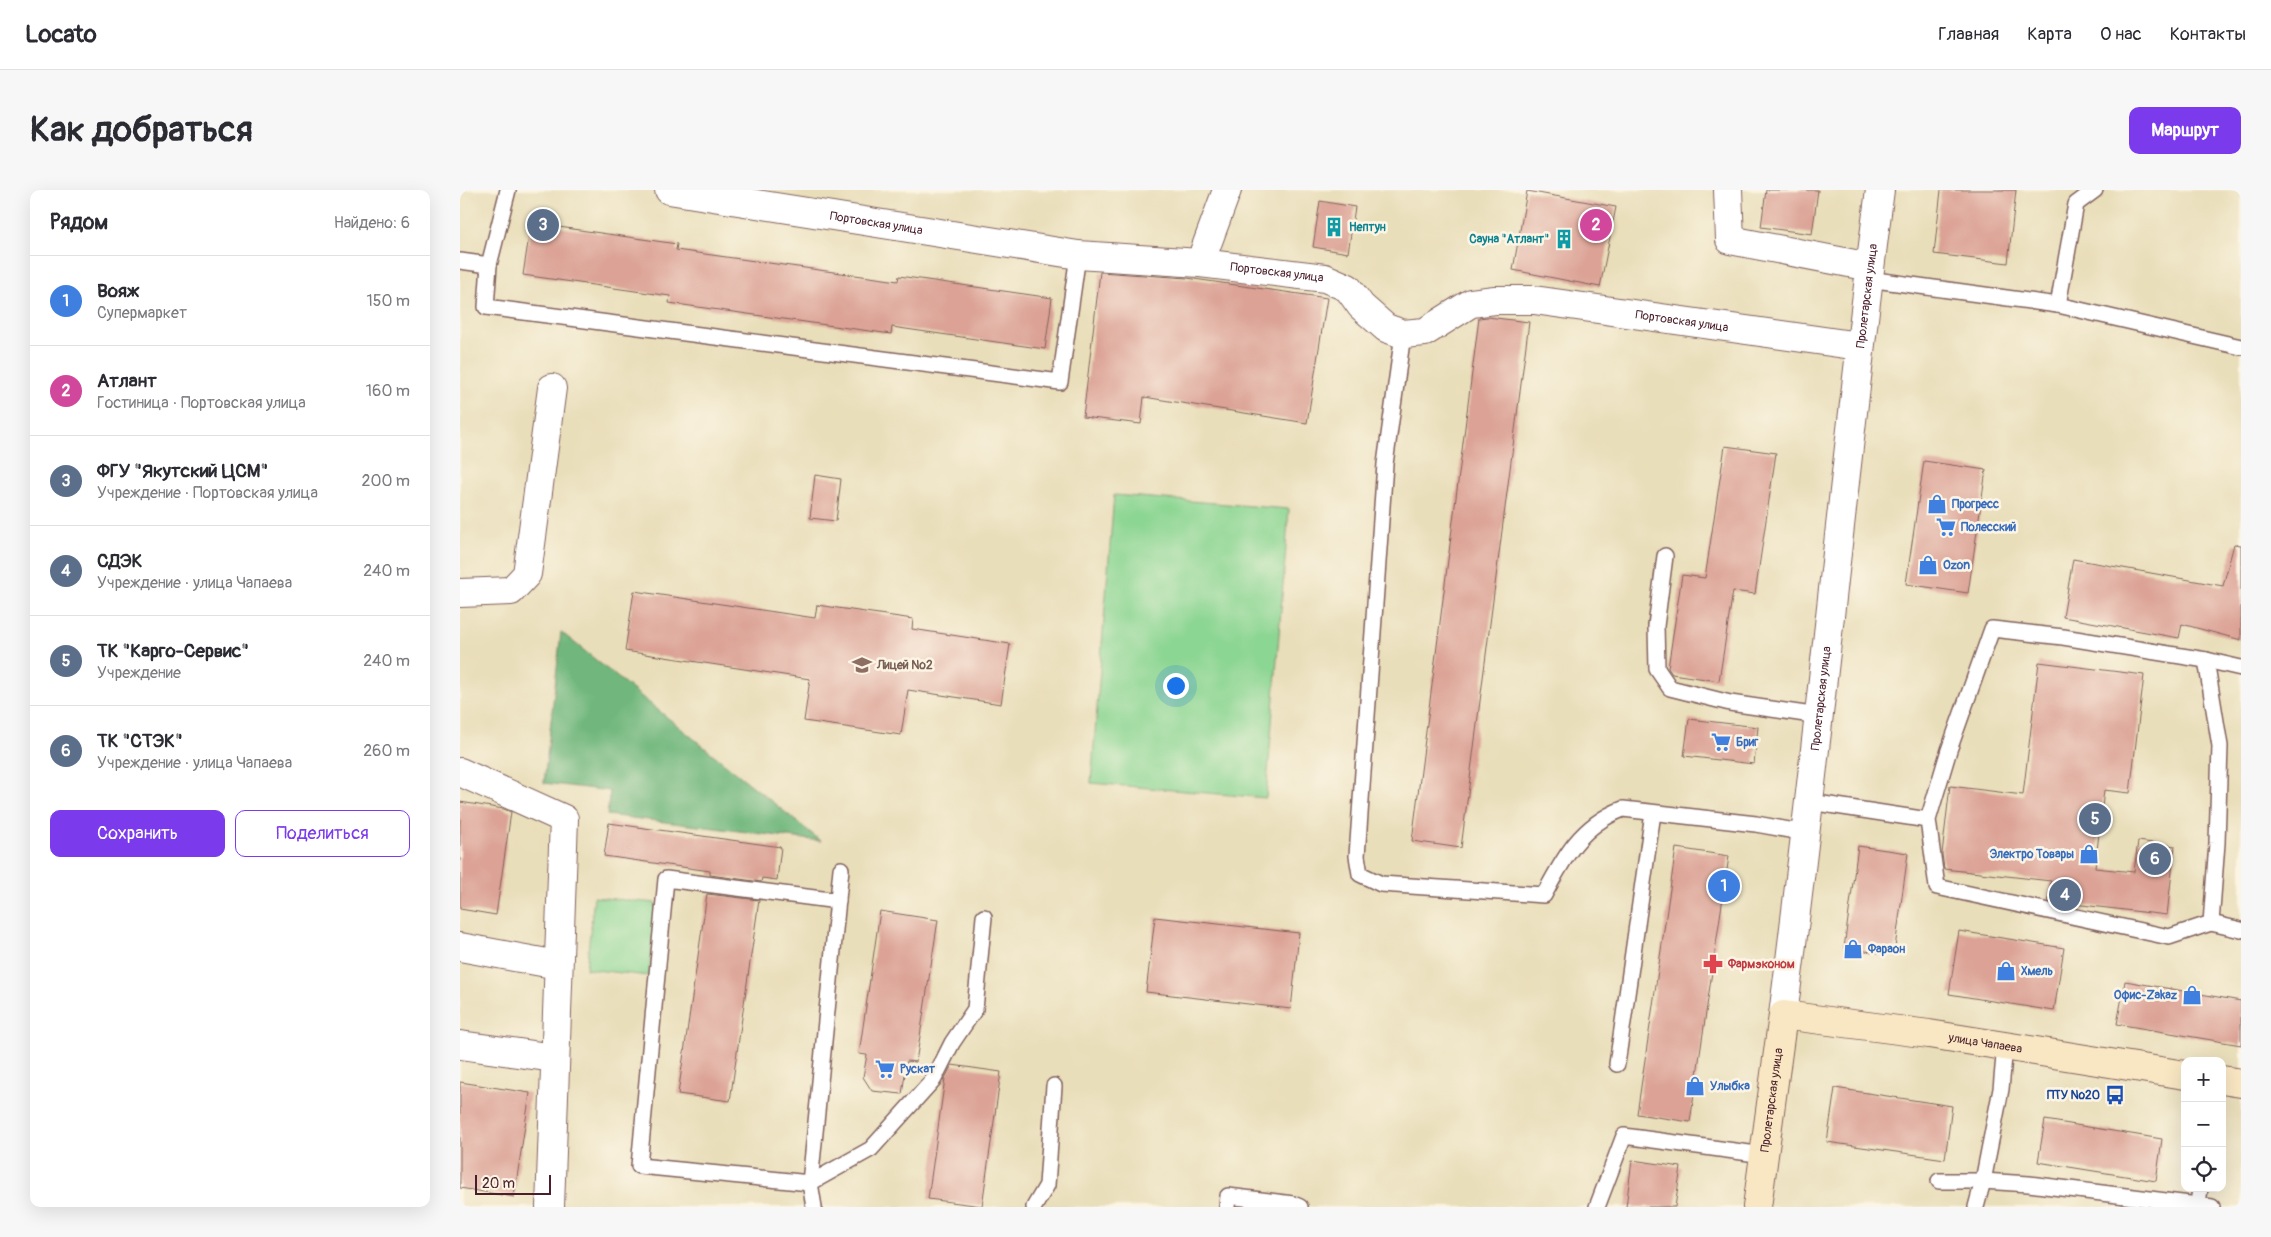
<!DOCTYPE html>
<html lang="ru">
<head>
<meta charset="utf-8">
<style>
  body { margin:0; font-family:Pangolin,sans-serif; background:#f7f7f7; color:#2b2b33 }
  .controls { position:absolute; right:15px; bottom:15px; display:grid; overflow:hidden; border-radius:10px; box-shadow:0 5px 20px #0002 }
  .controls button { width:45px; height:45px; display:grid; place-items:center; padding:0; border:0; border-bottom:1px solid #e1e1e2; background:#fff; color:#2b2b33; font:25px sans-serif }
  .scale { position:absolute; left:15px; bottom:12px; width:76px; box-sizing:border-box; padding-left:5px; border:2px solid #4a1f2b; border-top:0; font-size:14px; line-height:18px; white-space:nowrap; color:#4a1f2b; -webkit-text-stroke:4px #fcf5e5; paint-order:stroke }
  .you { position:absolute; left:715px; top:495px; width:18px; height:18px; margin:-12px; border:4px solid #fff; border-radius:50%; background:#1a73e8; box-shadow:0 0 0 8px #1a73e833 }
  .badge { display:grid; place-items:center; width:32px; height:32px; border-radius:50%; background:#7c3aed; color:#fff; font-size:16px; font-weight:700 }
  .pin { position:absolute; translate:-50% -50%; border:2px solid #fff; box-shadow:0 1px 5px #0006 }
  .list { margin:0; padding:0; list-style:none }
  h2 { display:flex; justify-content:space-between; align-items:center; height:65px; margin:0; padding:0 20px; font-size:21px }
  h2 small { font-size:16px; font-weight:400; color:#7c7c81 }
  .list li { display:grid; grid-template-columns:32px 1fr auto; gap:15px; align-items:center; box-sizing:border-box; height:90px; padding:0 20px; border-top:1px solid #e1e1e2 }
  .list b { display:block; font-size:19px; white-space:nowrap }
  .list p { margin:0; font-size:16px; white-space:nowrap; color:#7c7c81 }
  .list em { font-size:16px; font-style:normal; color:#7c7c81 }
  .actions { display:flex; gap:10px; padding:15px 20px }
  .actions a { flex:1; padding:11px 0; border:1px solid #7c3aed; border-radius:10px; text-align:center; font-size:18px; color:#7c3aed }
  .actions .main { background:#7c3aed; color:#fff }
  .icon { flex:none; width:28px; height:28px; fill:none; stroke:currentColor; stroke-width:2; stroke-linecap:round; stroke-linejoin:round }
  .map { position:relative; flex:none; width:1781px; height:1017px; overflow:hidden; border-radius:10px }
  header { display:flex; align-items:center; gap:30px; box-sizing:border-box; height:70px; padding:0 25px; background:#fff; border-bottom:1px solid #e1e1e2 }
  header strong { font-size:24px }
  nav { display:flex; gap:28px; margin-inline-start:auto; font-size:18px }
  .intro { display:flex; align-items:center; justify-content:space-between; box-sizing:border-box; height:120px; padding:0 30px }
  h1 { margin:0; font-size:35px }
  .button { padding:12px 22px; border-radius:10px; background:#7c3aed; color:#fff; font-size:18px; font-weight:700 }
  main { display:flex; gap:30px; padding:0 30px }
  aside { flex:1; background:#fff; border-radius:10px; box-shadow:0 5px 20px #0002 }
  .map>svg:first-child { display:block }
  .green { fill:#8cd693; stroke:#6b7a5f }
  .forest { fill:#71b77d; stroke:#5e6b54 }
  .building { fill:#dba295 }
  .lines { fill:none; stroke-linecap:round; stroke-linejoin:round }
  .service-casing { stroke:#82625d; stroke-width:18 }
  .minor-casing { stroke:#82625d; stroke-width:30 }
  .tertiary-casing { stroke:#82625d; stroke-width:30 }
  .secondary-casing { stroke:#82625d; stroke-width:30 }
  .service { stroke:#fff; stroke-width:15 }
  .minor { stroke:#fff; stroke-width:28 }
  .tertiary { stroke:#fff; stroke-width:28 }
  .secondary { stroke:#f9e7c3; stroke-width:28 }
  .labels { text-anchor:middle; stroke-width:5; stroke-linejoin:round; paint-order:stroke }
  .street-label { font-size:12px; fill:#4a1f2b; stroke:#fcf5e5 }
  .culture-label { font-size:12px; font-weight:bold; fill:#0d838f; stroke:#fcf5e5; text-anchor:start }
  .shop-label { font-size:12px; font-weight:bold; fill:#366cbe; stroke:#fcf5e5; text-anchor:start }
  .education-label { font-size:12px; font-weight:bold; fill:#785e54; stroke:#fcf5e5; text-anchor:start }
  .health-label { font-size:12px; font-weight:bold; fill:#be3a42; stroke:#fcf5e5; text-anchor:start }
  .transit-label { font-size:12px; font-weight:bold; fill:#164399; stroke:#fcf5e5; text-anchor:end }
</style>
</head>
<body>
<header>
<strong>Locato</strong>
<nav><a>Главная</a><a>Карта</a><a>О нас</a><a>Контакты</a></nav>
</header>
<div class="intro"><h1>Как добраться</h1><a class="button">Маршрут</a></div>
<main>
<aside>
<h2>Рядом<small>Найдено: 6</small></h2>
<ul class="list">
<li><span class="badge" style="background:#3f7fe0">1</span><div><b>Вояж</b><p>Супермаркет</p></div><em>150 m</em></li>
<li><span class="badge" style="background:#d1479c">2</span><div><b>Атлант</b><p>Гостиница · Портовская улица</p></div><em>160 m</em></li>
<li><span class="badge" style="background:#5c6f8a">3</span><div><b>ФГУ &quot;Якутский ЦСМ&quot;</b><p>Учреждение · Портовская улица</p></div><em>200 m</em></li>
<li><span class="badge" style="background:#5c6f8a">4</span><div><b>СДЭК</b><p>Учреждение · улица Чапаева</p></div><em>240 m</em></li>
<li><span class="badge" style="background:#5c6f8a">5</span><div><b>ТК &quot;Карго-Сервис&quot;</b><p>Учреждение</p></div><em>240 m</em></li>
<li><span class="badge" style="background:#5c6f8a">6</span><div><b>ТК &quot;СТЭК&quot;</b><p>Учреждение · улица Чапаева</p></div><em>260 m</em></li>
</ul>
<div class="actions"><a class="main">Сохранить</a><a>Поделиться</a></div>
</aside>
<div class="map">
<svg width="1781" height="1017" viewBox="0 0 1781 1017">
  <rect width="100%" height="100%" fill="#fcf5e5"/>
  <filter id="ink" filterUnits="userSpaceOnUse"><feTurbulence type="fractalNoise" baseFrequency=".02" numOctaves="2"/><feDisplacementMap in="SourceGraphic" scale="10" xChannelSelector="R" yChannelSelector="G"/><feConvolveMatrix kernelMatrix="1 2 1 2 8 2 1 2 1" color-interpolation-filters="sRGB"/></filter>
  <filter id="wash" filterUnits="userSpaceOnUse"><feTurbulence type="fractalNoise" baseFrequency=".0096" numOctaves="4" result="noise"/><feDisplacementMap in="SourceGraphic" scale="20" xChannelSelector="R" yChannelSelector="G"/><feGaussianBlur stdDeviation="1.12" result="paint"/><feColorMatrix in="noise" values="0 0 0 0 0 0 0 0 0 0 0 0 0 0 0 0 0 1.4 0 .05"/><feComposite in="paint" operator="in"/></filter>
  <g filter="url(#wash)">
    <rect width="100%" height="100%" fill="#e9deba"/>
    <g class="green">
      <path d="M654,305l175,14 -23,289 -175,-15z"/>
      <path d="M134,707l62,6 -7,73 -63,-7z"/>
    </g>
    <path class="forest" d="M101,442l260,209 -214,-26 3,-24 -66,-8z"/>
    <g id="blocks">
      <g class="building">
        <path d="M1306,0h52l-6,44 -51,-7z"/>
        <path d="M1481,0h75l-8,73 -74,-9z"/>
        <path d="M1067,1l89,16 -16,80 -87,-17z"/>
        <path d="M860,11l35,6 -7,46 -35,-6z"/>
        <path d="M71,33l146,21 -1,6 222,31 1,-5 153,22 -7,51 -153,-22 -1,7 -222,-31 1,-7 -147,-21z"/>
        <path d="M640,82l87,6 140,20 -20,125 -163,-26 -3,27 -58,-7z"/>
        <path d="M1027,127l42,5 -68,526 -49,-7 67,-523z"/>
        <path d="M1265,256l51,7 -21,141 -22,-3 -14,90 -47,-7 -4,-6 14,-93 23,3z"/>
        <path d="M1464,271l62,9 -18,123 -62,-9z"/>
        <path d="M355,285l26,4 -5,42 -26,-3z"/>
        <path d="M1774,354l7,1v95l-59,-16 -3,14 -116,-21 10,-58 150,27z"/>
        <path d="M174,401l181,27 2,-13 96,14 -1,10 98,15 -9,60 -93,-14 -7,45 -97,-14 6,-42 -185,-28z"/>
        <path d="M1579,472l105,13 -14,118 -26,-3 -9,78 39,4 4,-31 37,5 -8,69 -119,-14 3,-20 -107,-12 -2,-15 8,-68 73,9z"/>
        <path d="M1229,529l69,8 -4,37 -70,-8z"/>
        <path d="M0,612l44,7 7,3 -15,103 -36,-6z"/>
        <path d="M149,633l172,24 -4,33 -15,-2 -1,4 -51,-7v-4l-106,-15z"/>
        <path d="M1398,656l50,7 -14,102 -50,-7z"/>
        <path d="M1216,658l53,8 -39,266 -53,-8z"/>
        <path d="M247,704l52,6 -29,201 -52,-7z"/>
        <path d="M420,721l58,9 -22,142 -9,-1 -5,33 -30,-3 -9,-14 4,-22 -8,-1z"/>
        <path d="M695,727l144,16 -8,76 -145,-17z"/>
        <path d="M1499,741l105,17 -10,63 -105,-17z"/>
        <path d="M1665,791l116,20v44l-124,-21z"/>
        <path d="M492,875l49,7 -19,134 -54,-7 17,-121z"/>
        <path d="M0,892l70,11 -16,104 -54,-9z"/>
        <path d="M1375,898l117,18 -7,53 -118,-17z"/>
        <path d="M1585,930l117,19 -6,42 -118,-19z"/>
        <path d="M1172,970l49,7 -6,40h-49z"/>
      </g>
    </g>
  </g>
  <g filter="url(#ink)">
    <use href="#blocks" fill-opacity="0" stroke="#82625d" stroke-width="1"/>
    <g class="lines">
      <defs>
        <g id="service">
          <path d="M48,0l-19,75 -3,42 574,75 18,-127"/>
          <path d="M0,71l29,4"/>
          <path d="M1408,89l190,26 183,42"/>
          <path d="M1598,115l18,-101 19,-14"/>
          <path d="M943,144l-18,130 -28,392 3,18 21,10 163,11c20,-38 37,-70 79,-86l133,15 50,9"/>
          <path d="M1205,366l-9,70 1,43 13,19 60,15 89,13"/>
          <path d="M1746,470l35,8"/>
          <path d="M1350,612l118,18 9,67 232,50 42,-14 6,-80 3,-97 -14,-86 -143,-23 -71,-8 -43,121 -21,70"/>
          <path d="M378,711l-172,-22 -27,287 171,17 61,-34 63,-70 18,-36 23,-34 9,-92"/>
          <path d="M1751,733l30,7"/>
          <path d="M1157,874l36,-251"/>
          <path d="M1479,991h44l18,-92 4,-43"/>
          <path d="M1740,998l-2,17 14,2"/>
          <path d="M354,1017l-4,-24 31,-314"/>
          <path d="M574,1017l13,-22 7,-99"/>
          <path d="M767,1017l1,-11 65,8 7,3"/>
          <path d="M1137,1017l27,-71 140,19"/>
          <path d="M1516,1017l7,-26 46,3 169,21"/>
        </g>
        <g id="minor">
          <path id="s1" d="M209,0l409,65 122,8 125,15 23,10 13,18 25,22 17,6 22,-2 46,-29 24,-3h39l325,46"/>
          <path d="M1268,0l2,50 140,27"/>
          <path d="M740,73l27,-73"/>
          <path d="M0,403l51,-2 16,-17 25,-186"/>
          <path d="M0,582l104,47 -14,388"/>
          <path d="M0,757l98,18"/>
          <path d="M0,855l95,13"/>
        </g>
        <g id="tertiary">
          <path id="s2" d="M1323,825c36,-275 61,-550 97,-825"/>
        </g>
        <g id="secondary">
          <path d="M1762,890l19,3"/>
          <path id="s3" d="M1297,1017l26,-192 146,19 256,41"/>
        </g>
      </defs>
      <use href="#service" class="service-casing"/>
      <use href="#minor" class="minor-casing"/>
      <use href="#tertiary" class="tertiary-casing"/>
      <use href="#secondary" class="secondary-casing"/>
      <use href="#service" class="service"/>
      <use href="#minor" class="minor"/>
      <use href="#tertiary" class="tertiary"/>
      <use href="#secondary" class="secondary"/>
    </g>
  </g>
  <defs>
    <symbol id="building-bare" viewBox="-9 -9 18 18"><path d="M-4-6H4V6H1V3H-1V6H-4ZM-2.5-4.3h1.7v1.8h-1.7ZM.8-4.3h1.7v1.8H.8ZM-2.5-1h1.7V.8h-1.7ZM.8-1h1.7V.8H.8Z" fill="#0f9aa8" stroke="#fcf5e5" stroke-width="2.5" paint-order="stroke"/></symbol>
    <symbol id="shop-bare" viewBox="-9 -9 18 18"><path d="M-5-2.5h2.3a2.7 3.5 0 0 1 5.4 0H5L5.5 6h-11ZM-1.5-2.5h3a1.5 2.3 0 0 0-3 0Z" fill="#3f7fe0" stroke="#fcf5e5" stroke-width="2.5" paint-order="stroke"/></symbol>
    <symbol id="supermarket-bare" viewBox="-9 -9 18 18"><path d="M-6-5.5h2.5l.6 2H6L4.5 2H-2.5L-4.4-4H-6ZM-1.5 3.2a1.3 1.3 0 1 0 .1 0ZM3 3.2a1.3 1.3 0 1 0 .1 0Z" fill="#3f7fe0" stroke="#fcf5e5" stroke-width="2.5" paint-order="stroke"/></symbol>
    <symbol id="school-bare" viewBox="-9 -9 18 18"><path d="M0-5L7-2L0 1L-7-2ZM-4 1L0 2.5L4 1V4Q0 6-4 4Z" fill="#8d6e63" stroke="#fcf5e5" stroke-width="2.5" paint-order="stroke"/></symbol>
    <symbol id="pharmacy-bare" viewBox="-9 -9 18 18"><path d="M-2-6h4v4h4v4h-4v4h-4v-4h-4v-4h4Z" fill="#e0444e" stroke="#fcf5e5" stroke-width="2.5" paint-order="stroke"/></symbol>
    <symbol id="bus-bare" viewBox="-9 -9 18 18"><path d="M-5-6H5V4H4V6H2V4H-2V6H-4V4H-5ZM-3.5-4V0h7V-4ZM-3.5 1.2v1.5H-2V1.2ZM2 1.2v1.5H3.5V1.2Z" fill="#1a4fb4" stroke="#fcf5e5" stroke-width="2.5" paint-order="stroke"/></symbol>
  </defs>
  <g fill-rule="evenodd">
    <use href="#building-bare" x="860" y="23" width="28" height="28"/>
    <use href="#building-bare" x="1090" y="35" width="28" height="28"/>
    <use href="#shop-bare" x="1463" y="300" width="28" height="28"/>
    <use href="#supermarket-bare" x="1472" y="323" width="28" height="28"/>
    <use href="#shop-bare" x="1454" y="361" width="28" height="28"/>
    <use href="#school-bare" x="388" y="461" width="28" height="28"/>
    <use href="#supermarket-bare" x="1247" y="538" width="28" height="28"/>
    <use href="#shop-bare" x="1615" y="650" width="28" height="28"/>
    <use href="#shop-bare" x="1379" y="745" width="28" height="28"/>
    <use href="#pharmacy-bare" x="1239" y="760" width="28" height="28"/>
    <use href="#shop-bare" x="1532" y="767" width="28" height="28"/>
    <use href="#shop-bare" x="1718" y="791" width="28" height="28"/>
    <use href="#supermarket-bare" x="411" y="865" width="28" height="28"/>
    <use href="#shop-bare" x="1221" y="882" width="28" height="28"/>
    <use href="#bus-bare" x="1641" y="891" width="28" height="28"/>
  </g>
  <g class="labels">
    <g class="street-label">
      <text dy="4" stroke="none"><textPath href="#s1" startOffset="210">Портовская улица</textPath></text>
      <text dy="4" stroke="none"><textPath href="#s1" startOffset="614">Портовская улица</textPath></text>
      <text dy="4" stroke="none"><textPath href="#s2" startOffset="724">Пролетарская улица</textPath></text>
      <text dy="4" stroke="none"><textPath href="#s1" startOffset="1050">Портовская улица</textPath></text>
      <text dy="4" stroke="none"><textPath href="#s2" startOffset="319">Пролетарская улица</textPath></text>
      <text dy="4" stroke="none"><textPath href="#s3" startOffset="398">улица Чапаева</textPath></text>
      <text dy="4" stroke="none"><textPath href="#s3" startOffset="108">Пролетарская улица</textPath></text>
    </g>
    <g class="culture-label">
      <text x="889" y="41">Нептун</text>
      <text x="1089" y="53" text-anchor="end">Сауна "Атлант"</text>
    </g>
    <g class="shop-label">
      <text x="1492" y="318">Прогресс</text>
      <text x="1501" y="341">Полесский</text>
      <text x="1483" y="379">Ozon</text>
      <text x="1276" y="556">Бриг</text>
      <text x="1614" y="668" text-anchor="end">Электро Товары</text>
      <text x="1408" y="763">Фараон</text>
      <text x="1561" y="785">Хмель</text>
      <text x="1717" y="809" text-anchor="end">Офис-Zakaz</text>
      <text x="440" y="883">Рускат</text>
      <text x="1250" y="900">Улыбка</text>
    </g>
    <g class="education-label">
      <text x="417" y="479">Лицей №2</text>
    </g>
    <g class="health-label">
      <text x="1268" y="778">Фармэконом</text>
    </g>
    <g class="transit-label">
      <text x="1640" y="909">ПТУ №20</text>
    </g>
  </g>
</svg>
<div class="controls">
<button>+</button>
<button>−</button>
<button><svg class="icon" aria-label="locate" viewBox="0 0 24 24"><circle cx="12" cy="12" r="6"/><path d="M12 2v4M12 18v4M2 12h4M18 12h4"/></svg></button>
</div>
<div class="scale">20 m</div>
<div class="you"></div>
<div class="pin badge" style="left:1264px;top:696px;background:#3f7fe0">1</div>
<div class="pin badge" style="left:1136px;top:35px;background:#d1479c">2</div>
<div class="pin badge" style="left:83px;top:35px;background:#5c6f8a">3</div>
<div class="pin badge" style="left:1605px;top:705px;background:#5c6f8a">4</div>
<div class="pin badge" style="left:1635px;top:629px;background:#5c6f8a">5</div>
<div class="pin badge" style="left:1695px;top:669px;background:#5c6f8a">6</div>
</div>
</main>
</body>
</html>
